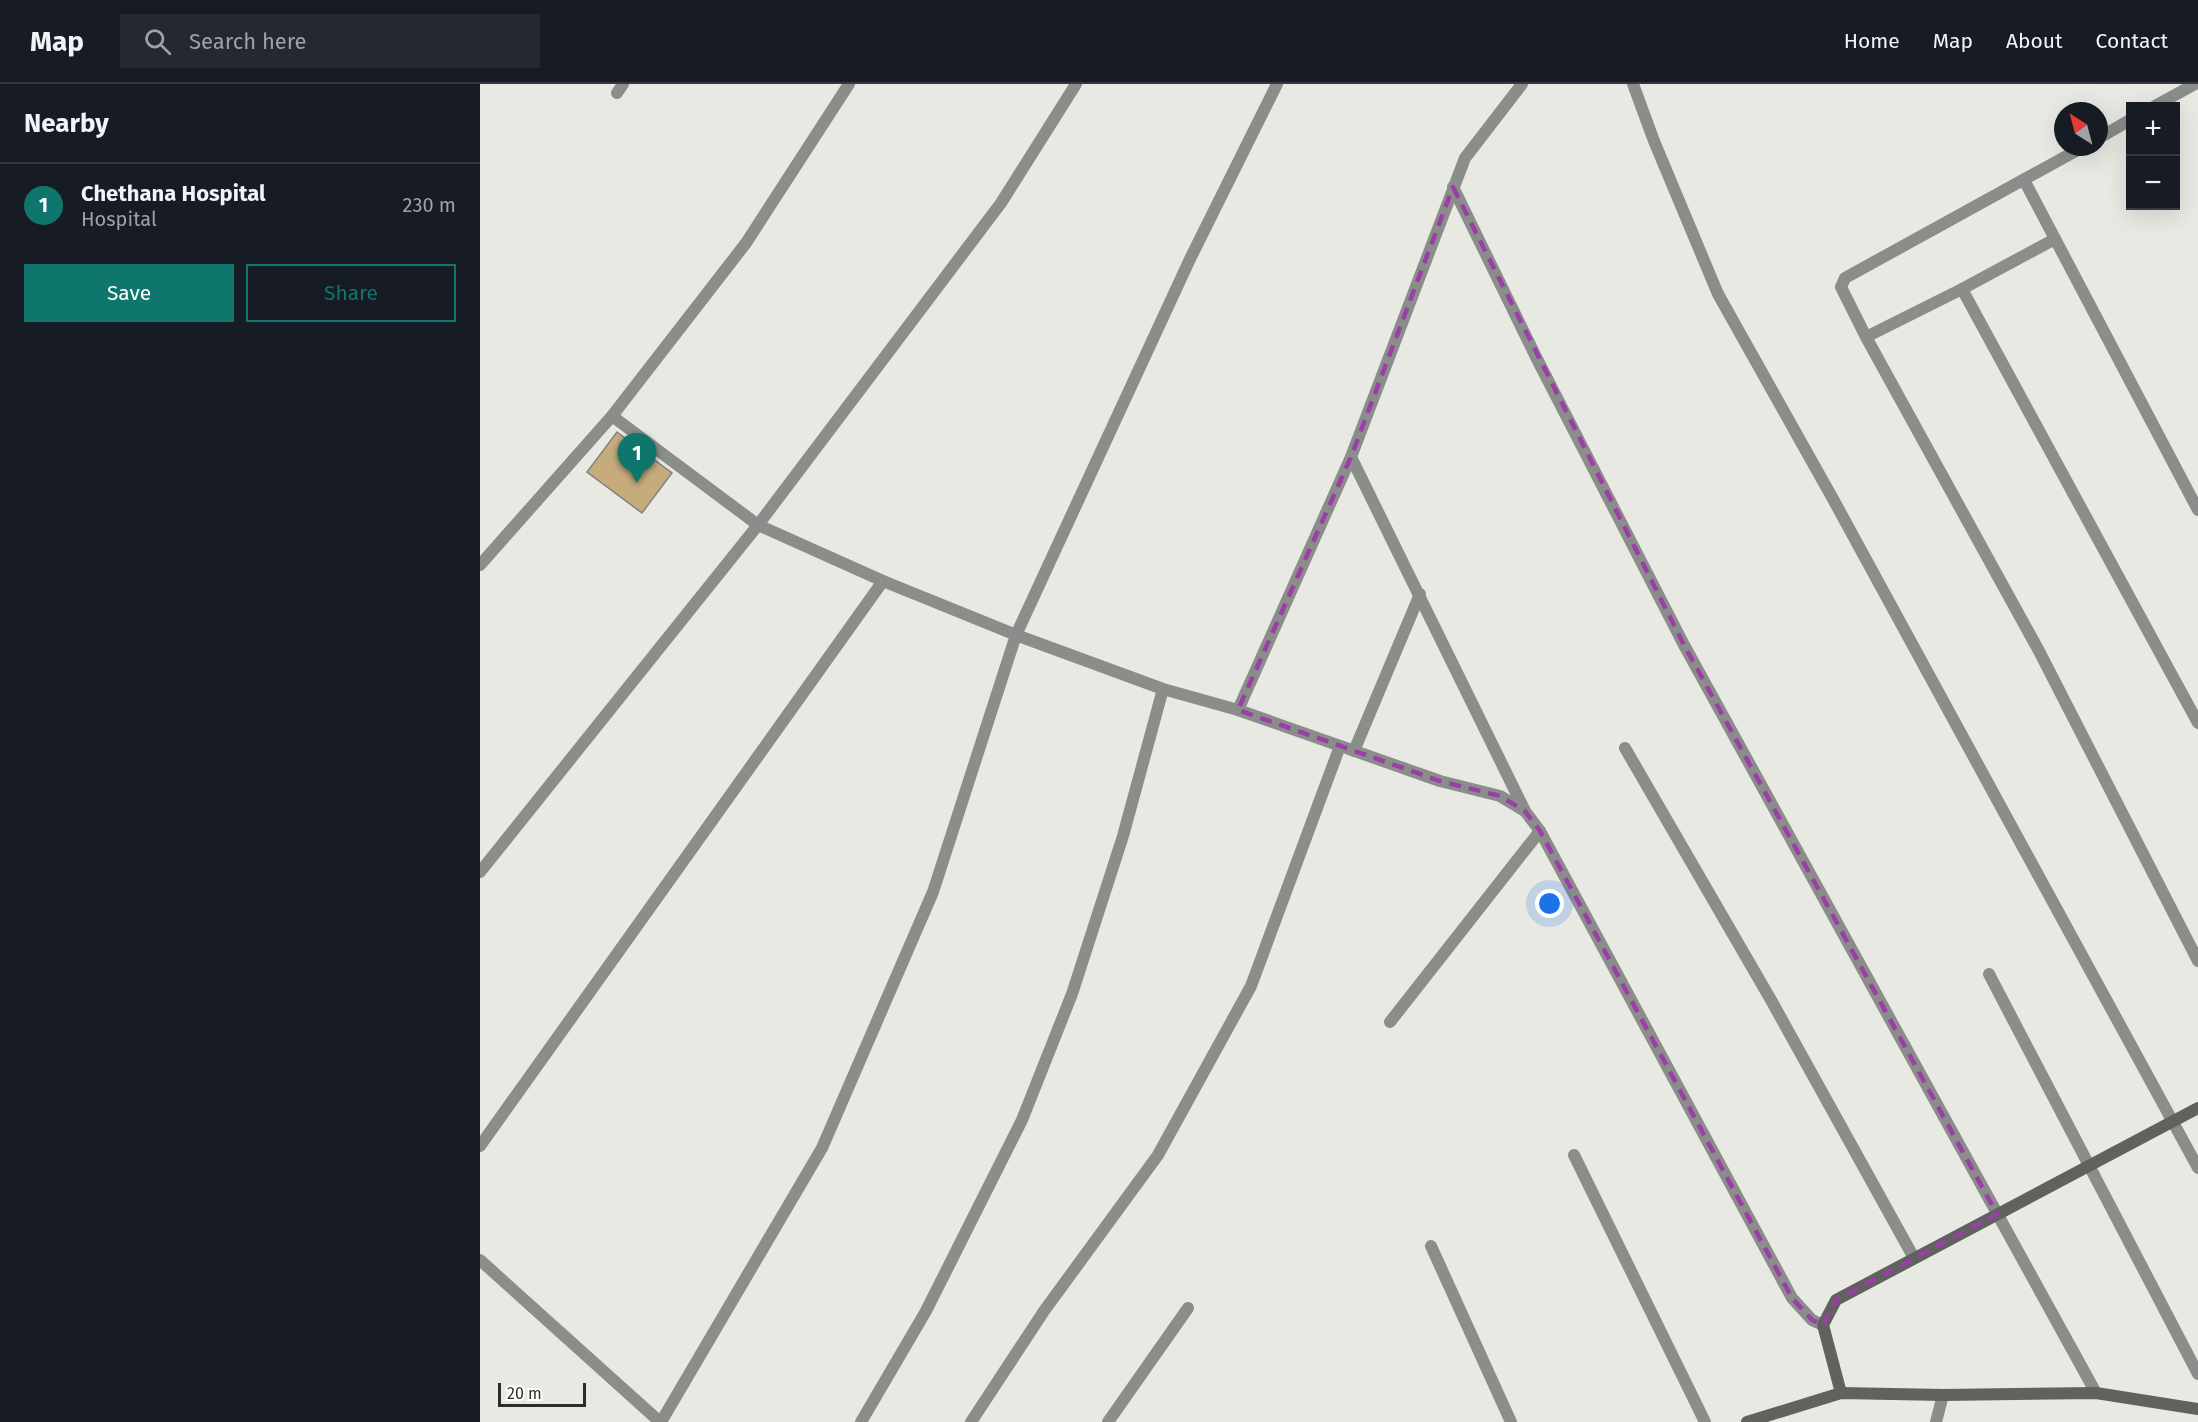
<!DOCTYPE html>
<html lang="en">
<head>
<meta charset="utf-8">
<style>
  body { margin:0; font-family:"Fira Sans",sans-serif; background:#242831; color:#f1f3f6 }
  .controls { position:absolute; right:18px; top:18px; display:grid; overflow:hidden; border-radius:0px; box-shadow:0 6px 24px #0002 }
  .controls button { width:54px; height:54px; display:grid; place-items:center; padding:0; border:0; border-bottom:2px solid #363941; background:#171b24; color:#f1f3f6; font:30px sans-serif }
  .compass { position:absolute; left:1574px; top:18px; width:54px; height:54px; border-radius:50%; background:#171b24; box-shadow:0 6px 24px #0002; rotate:324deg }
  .scale { position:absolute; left:18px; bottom:15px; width:88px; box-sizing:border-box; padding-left:6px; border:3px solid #2c2d2a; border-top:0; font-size:16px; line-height:21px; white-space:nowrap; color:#2c2d2a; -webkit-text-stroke:4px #fffffe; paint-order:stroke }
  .you { position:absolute; left:1070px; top:820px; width:21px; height:21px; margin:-15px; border:4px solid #fff; border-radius:50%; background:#1a73e8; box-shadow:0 0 0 9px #1a73e833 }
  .badge { display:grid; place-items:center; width:39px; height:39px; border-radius:50%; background:#0f766e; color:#fff; font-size:20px; font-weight:700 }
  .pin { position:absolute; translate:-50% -50px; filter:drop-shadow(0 2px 3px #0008) }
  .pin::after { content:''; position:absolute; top:32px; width:21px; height:18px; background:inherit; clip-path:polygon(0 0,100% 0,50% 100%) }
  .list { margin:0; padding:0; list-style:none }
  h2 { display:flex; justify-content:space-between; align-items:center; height:78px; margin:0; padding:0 24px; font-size:26px }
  h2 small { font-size:20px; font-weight:400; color:#9ea1a6 }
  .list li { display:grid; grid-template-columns:39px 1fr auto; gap:18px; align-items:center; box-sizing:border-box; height:84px; padding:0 24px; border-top:2px solid #363941 }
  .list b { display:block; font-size:22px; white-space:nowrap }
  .list p { margin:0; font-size:20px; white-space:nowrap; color:#9ea1a6 }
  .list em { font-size:20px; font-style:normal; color:#9ea1a6 }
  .actions { display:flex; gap:12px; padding:18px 24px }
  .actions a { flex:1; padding:14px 0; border:2px solid #0f766e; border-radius:0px; text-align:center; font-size:21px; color:#0f766e }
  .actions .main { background:#0f766e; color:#fff }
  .icon { flex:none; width:33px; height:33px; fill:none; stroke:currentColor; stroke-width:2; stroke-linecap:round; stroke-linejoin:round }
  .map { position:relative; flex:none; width:1718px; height:1338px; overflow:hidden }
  header { display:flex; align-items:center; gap:36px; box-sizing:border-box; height:84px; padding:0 30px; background:#171b24; border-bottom:2px solid #363941 }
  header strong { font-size:28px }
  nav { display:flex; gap:33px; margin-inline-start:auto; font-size:21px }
  .search { width:420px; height:54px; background:#242831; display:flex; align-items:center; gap:15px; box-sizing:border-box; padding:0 21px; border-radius:0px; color:#9ea1a6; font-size:22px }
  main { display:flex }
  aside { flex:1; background:#171b24 }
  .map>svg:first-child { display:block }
  .building { fill:#c6ac7d; stroke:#85827d; stroke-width:1.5 }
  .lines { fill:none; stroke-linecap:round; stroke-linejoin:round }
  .lane { stroke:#8b8d8b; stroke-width:12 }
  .street { stroke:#8b8d8b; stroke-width:12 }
  .secondary { stroke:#5f625e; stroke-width:12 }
  .marked { fill:none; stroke:#9c3ea7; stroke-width:4.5; stroke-dasharray:12 8; stroke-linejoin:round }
</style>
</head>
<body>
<header>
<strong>Map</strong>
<div class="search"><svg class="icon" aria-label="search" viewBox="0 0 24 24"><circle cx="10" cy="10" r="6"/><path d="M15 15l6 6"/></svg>Search here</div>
<nav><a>Home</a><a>Map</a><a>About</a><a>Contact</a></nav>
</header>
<main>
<aside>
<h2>Nearby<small></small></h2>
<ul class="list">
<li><span class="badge">1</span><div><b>Chethana Hospital</b><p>Hospital</p></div><em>230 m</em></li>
</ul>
<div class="actions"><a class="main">Save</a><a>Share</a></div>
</aside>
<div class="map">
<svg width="1718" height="1338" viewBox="0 0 1718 1338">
  <rect width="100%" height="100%" fill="#e9e9e3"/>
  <path class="building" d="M137,348l55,41 -30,40 -55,-41z"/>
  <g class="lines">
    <g class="lane">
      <path d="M137,9l6,-9"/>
      <path d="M1094,1071l131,267"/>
      <path d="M951,1162l80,176"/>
    </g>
    <g class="street">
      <path d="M1153,0l21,57 64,153 115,205 365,669"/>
      <path d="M1675,22l40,-22"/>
      <path d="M1619,54l31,-18"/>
      <path d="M1603,63l-238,131 -4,9 25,50 173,314 159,310"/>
      <path d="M1544,96l174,330"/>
      <path d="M973,103l84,172 147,286 412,748"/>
      <path d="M1482,205l236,434"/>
      <path d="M1386,253l96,-48 93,-50"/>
      <path d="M132,332l146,109 125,56 133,54 147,54 75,21 202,71 60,15 25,15"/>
      <path d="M871,373l174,354 15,20 252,467 20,22 11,5"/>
      <path d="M0,481l132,-149 134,-173 103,-159"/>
      <path d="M758,626l113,-253 114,-299 57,-74"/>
      <path d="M1145,664l146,252 143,258"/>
      <path d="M874,667l66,-157"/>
      <path d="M0,788l278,-347 243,-322 75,-119"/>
      <path d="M1509,890l209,400"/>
      <path d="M910,938l150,-191"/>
      <path d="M0,1062l403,-565"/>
      <path d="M0,1176l180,162"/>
      <path d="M181,1338l161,-274 111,-256 83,-257 174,-376 87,-175"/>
      <path d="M381,1338l65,-111 96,-191 50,-126 51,-158 40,-147"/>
      <path d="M491,1338l73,-111 114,-156 93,-169 89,-240"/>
      <path d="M628,1338l80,-114"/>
      <path d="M1456,1338l7,-27"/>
    </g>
    <g class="secondary">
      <path d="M1361,1309l-18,-68 13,-25 362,-192"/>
      <path d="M1267,1338l94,-29 102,2 153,-2 102,16"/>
    </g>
  </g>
  <path class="marked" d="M973,103l231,458 313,569 -161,86 -13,25 -11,-5 -20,-22 -252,-467 -15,-20 -25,-15 -60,-15 -202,-71 113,-253z"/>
</svg>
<div class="controls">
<button>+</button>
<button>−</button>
</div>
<svg class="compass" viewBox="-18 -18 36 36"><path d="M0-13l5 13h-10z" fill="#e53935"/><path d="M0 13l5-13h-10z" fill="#9ea1a6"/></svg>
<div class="scale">20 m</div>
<div class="you"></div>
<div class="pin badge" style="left:157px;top:399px">1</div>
</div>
</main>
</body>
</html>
